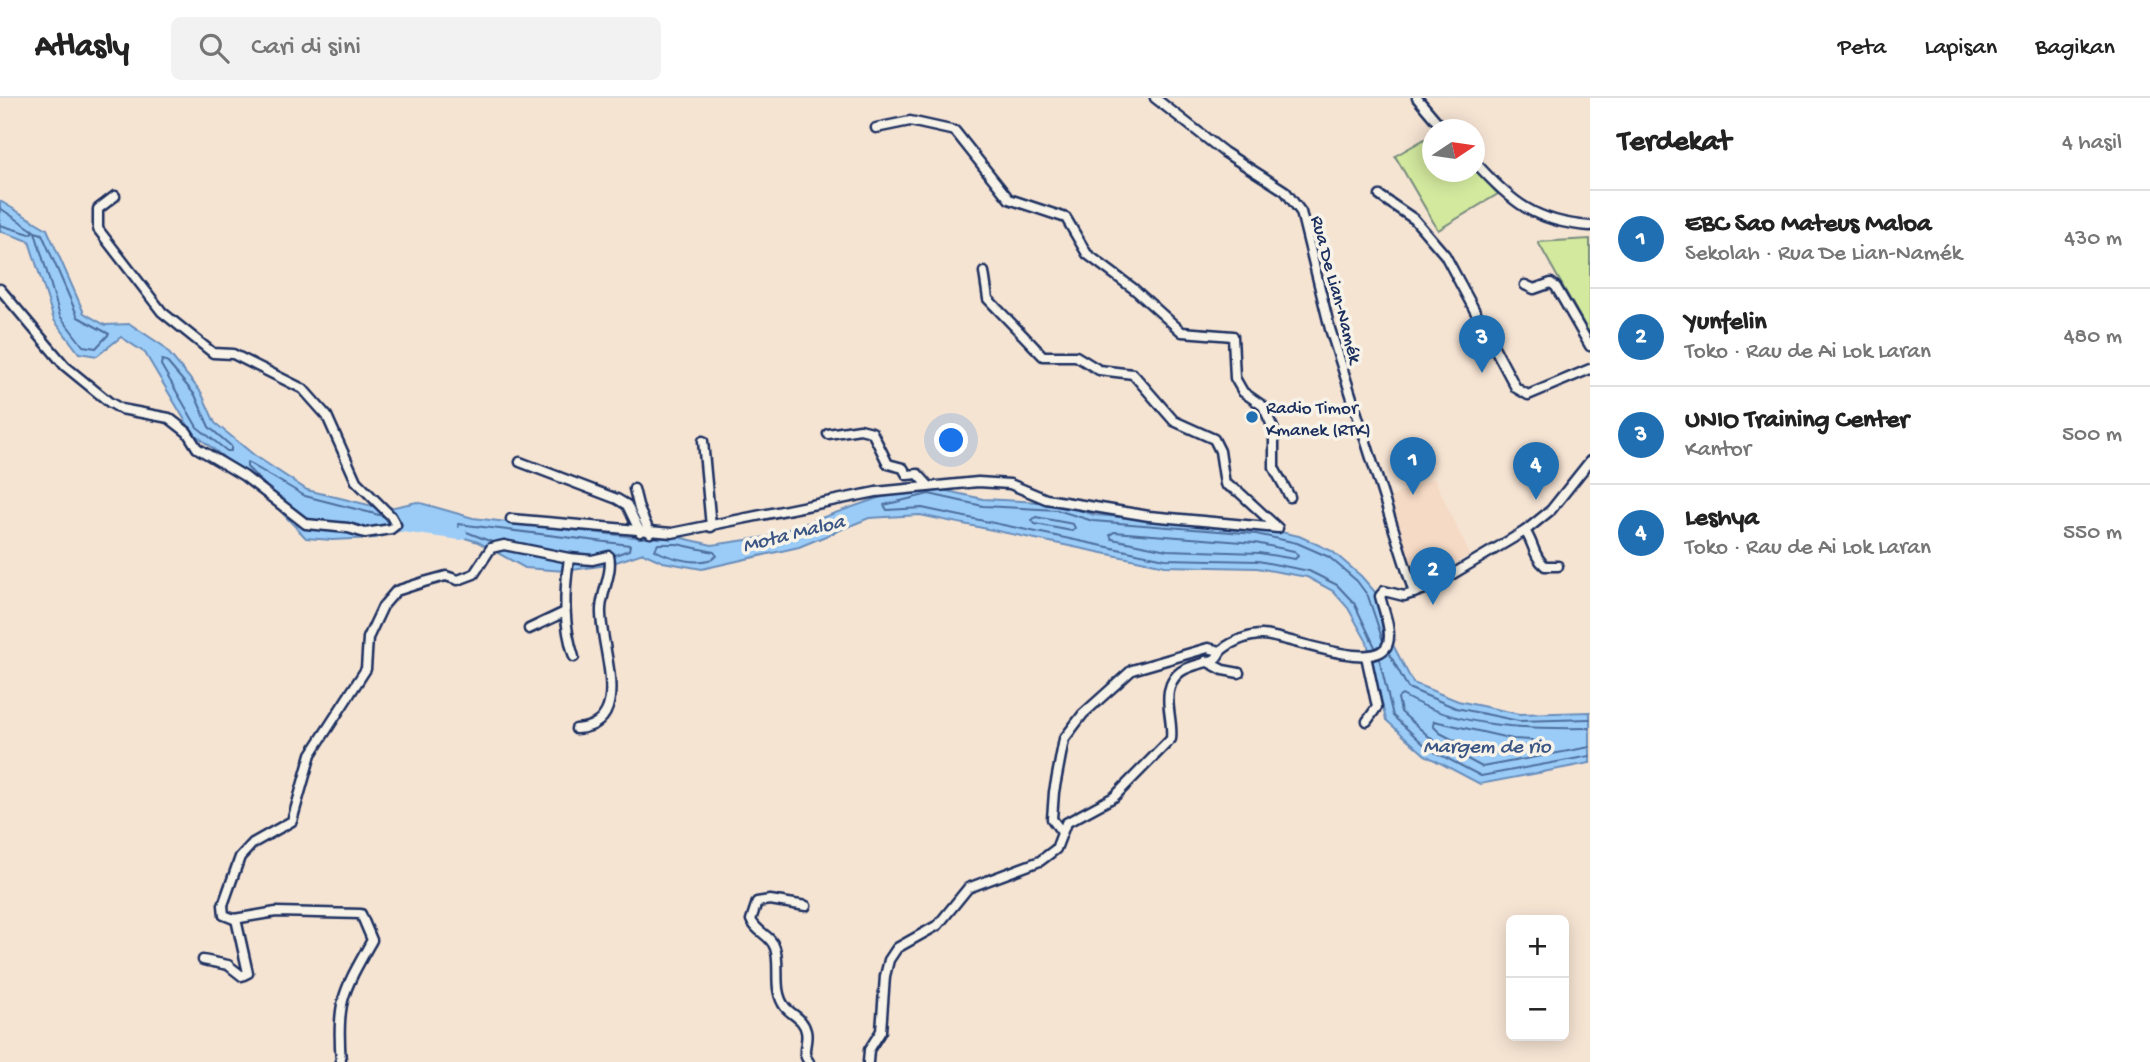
<!DOCTYPE html>
<html lang="id">
<head>
<meta charset="utf-8">
<style>
  body { margin:0; font-family:"Gochi Hand",sans-serif; background:#f2f2f2; color:#222 }
  .controls { position:absolute; right:21px; bottom:21px; display:grid; overflow:hidden; border-radius:10px; box-shadow:0 4px 18px #0003 }
  .controls button { width:63px; height:63px; display:grid; place-items:center; padding:0; border:0; border-bottom:2px solid #e0e0e0; background:#fff; color:#222; font:35px sans-serif }
  .compass { position:absolute; left:1422px; top:21px; width:63px; height:63px; border-radius:50%; background:#fff; box-shadow:0 4px 18px #0003; rotate:77deg }
  .you { position:absolute; left:952px; top:343px; width:24px; height:24px; margin:-18px; border:5px solid #fff; border-radius:50%; background:#1a73e8; box-shadow:0 0 0 10px #1a73e833 }
  .badge { display:grid; place-items:center; width:46px; height:46px; border-radius:50%; background:#1f6fb2; color:#fff; font-size:23px; font-weight:700 }
  .pin { position:absolute; translate:-50% -58px; filter:drop-shadow(0 2px 4px #0008) }
  .pin::after { content:''; position:absolute; top:37px; width:24px; height:21px; background:inherit; clip-path:polygon(0 0,100% 0,50% 100%) }
  .list { margin:0; padding:0; list-style:none }
  h2 { display:flex; justify-content:space-between; align-items:center; height:91px; margin:0; padding:0 28px; font-size:30px }
  h2 small { font-size:23px; font-weight:400; color:#767676 }
  .list li { display:grid; grid-template-columns:46px 1fr auto; gap:21px; align-items:center; box-sizing:border-box; height:98px; padding:0 28px; border-top:2px solid #e0e0e0 }
  .list b { display:block; font-size:26px; white-space:nowrap }
  .list p { margin:0; font-size:23px; white-space:nowrap; color:#767676 }
  .list em { font-size:23px; font-style:normal; color:#767676 }
  .icon { flex:none; width:38px; height:38px; fill:none; stroke:currentColor; stroke-width:2; stroke-linecap:round; stroke-linejoin:round }
  .map { position:relative; flex:none; width:1590px; height:964px; overflow:hidden }
  header { display:flex; align-items:center; gap:42px; box-sizing:border-box; height:98px; padding:0 35px; background:#fff; border-bottom:2px solid #e0e0e0 }
  header strong { font-size:33px }
  nav { display:flex; gap:38px; margin-inline-start:auto; font-size:24px }
  .search { width:490px; height:63px; background:#f2f2f2; display:flex; align-items:center; gap:18px; box-sizing:border-box; padding:0 24px; border-radius:10px; color:#767676; font-size:26px }
  main { display:flex }
  aside { flex:1; background:#fff }
  .map>svg:first-child { display:block }
  .built { fill:#f5dac5 }
  .green { fill:#d3e99e; stroke:#778c7e; stroke-width:2 }
  .water { fill:#9bccf8; stroke:#688dba; stroke-width:2 }
  .lines { fill:none; stroke-linecap:round; stroke-linejoin:round }
  .shore { stroke:#4e6e9c; stroke-width:2 }
  .river { stroke:#9bccf8; stroke-width:12 }
  .minor-casing { stroke:#1b2f5e; stroke-width:13 }
  .minor { stroke:#f7f3e8; stroke-width:8 }
  .poi-dot { fill:#1f6fb2; stroke:#f7f3e8; stroke-width:2.5 }
  .labels { text-anchor:middle; stroke-width:7; stroke-linejoin:round; paint-order:stroke }
  .street-label { font-size:19px; fill:#1b2f5e; stroke:#f7f3e8 }
  .poi-label { font-size:19px; fill:#1b2f5e; stroke:#f7f3e8; text-anchor:start }
  .water-label { font-size:21px; font-style:italic; fill:#3b5684; stroke:#f7f3e8 }
</style>
</head>
<body>
<header>
<strong>Atlasly</strong>
<div class="search"><svg class="icon" aria-label="search" viewBox="0 0 24 24"><circle cx="10" cy="10" r="6"/><path d="M15 15l6 6"/></svg>Cari di sini</div>
<nav><a>Peta</a><a>Lapisan</a><a>Bagikan</a></nav>
</header>
<main>
<div class="map">
<svg width="1590" height="964" viewBox="0 0 1590 964">
  <rect width="100%" height="100%" fill="#f6e4d3"/>
  <filter id="ink" filterUnits="userSpaceOnUse"><feTurbulence type="fractalNoise" baseFrequency=".0143" numOctaves="2"/><feDisplacementMap in="SourceGraphic" scale="14" xChannelSelector="R" yChannelSelector="G"/><feConvolveMatrix kernelMatrix="1 2 1 2 8 2 1 2 1" color-interpolation-filters="sRGB"/></filter>
  <g filter="url(#ink)">
    <path class="built" d="M1434,380l36,77 -56,30 -26,-87z"/>
    <g class="green">
      <path d="M1432,37l1,37 42,-3 23,25 -60,36 -43,-74z"/>
      <path d="M1590,141v96l-52,-93z"/>
    </g>
    <path class="water" d="M0,103l47,28 37,84 21,12 25,-1 33,22 38,46 14,31 39,32 53,35 78,19 32,-7 56,16 169,20 36,-1 34,8 55,-8 111,-39 51,-11 54,12 75,4 36,12 163,12 42,9 33,15 29,25 14,16 9,36 29,55 45,18 61,13 71,-2v51l-110,21 -55,-29 -39,-35 -19,-78 -19,-34 -15,-17 -26,-14 -50,-9 -92,-2 -245,-51 -51,3 -70,29 -97,22 -39,-7 -20,-9 -36,12 -42,6 -40,-3 -47,-26 -58,-18 -44,14 -44,2 -26,-2 -60,-63 -54,-43 -47,-79 -24,-16 -24,19 -18,-3 -25,-33 -25,-79 -29,-10z"/>
    <g class="lines">
      <g class="shore">
        <path d="M0,110l34,23 -4,3 -30,-9"/>
        <path d="M35,134l7,2 36,83 31,17 -13,14 -13,-2 -23,-30z"/>
        <path d="M162,262l4,1 29,34 14,32 22,19v5h-4l-30,-24 -36,-62z"/>
        <path d="M266,388l-19,-19v-5l58,34 78,20"/>
        <path d="M1036,419l37,7 2,4 -3,3 -37,-7 -3,-4z"/>
        <path d="M1114,434l141,11 39,8 4,5 -3,3 -36,-6 -92,-3 -55,-11 -2,-4z"/>
        <path d="M492,444l-33,-13 -1,-5 172,21 -1,5 -14,5"/>
        <path d="M658,446h19l37,8 3,4c-15,11 -46,3 -62,-6z"/>
        <path d="M1375,549l-21,-44 -17,-18 -28,-14 -51,-10 -93,-2 -243,-51 -35,2 -3,-5 45,-11 54,12 74,4 36,11 163,13 41,9 32,14 28,24 11,15 15,45"/>
        <path d="M1388,553l20,37 48,20 63,13 71,-2"/>
        <path d="M1379,560l14,58 36,33 52,27 109,-20"/>
        <path d="M1434,623l79,18 19,1 3,4 -51,12 -44,-23 -7,-7z"/>
        <path d="M1590,630c-64,1 -131,0 -188,-33l-4,3 3,14 33,29 48,26 108,-20"/>
      </g>
      <path class="river" d="M396,427l65,9"/>
      <defs>
        <g id="minor">
          <path d="M1155,0l69,54 61,39 16,21 29,117 84,264"/>
          <path d="M1417,0l27,32"/>
          <path d="M876,30l34,-7 45,10 54,68 57,19 21,36 47,35 48,43 51,4 2,42 8,14 20,14 11,24v38l16,29"/>
          <path d="M1475,64c36,40 60,60 115,64"/>
          <path d="M1380,98l34,23 31,36 71,133 12,7 62,-26"/>
          <path d="M1525,187l9,4 17,-6 5,4 34,59"/>
          <path d="M0,191l65,77 44,36 12,7 48,9 18,14 10,16 47,28 62,48 42,4 17,5 26,-4 5,-4 -5,-9 -35,-35 -29,-65 -24,-27 -70,-35 -20,-1 -51,-41 -64,-83v-20l17,-13"/>
          <path d="M828,336l32,-5 12,3 16,32 15,4 4,7 11,-1 10,11"/>
          <path d="M703,343l8,86"/>
          <path d="M520,364l97,37 10,6 13,27"/>
          <path d="M634,391l5,20 11,24"/>
          <path d="M511,421l161,14 204,-41 102,-10 32,2 36,15 103,17 129,12 -39,-36 -14,-8 -5,-33 -6,-12 -40,-18 -41,-47 -34,-4 -23,-14h-33l-55,-57 -4,-27"/>
          <path d="M1525,433c9,12 8,25 20,35h13"/>
          <path d="M569,460c-5,35 -6,66 5,99"/>
          <path d="M529,531l36,-17"/>
          <path d="M1366,558l11,51 -10,14"/>
          <path d="M1206,563l17,9 16,3"/>
          <path d="M1061,733l-9,-12 2,-27 10,-53 19,-25 49,-44 76,-22 12,3"/>
          <path d="M806,808l-36,-6 -13,2 -6,18c6,13 20,15 24,28 6,18 -3,42 10,59 8,9 18,11 21,24 3,12 -6,20 3,31"/>
          <path d="M203,862l25,5 14,11 6,-3 -12,-54"/>
          <path d="M341,964c-5,-61 2,-70 31,-122l-11,-26 -85,-2 -42,7 -10,-4 -1,-10 17,-48 13,-14 39,-22 19,-67 55,-85 2,-31 15,-32 13,-15 28,-9 22,-6 12,4 16,-6 17,-26 13,-3 65,13 23,2 17,-4c4,16 -7,35 -8,53 -2,38 35,116 -25,120"/>
          <path d="M868,964l1,-12 12,-19 4,-55 4,-16 8,-12 41,-23 30,-37 72,-27 16,-12 10,-26 48,-26 57,-58c2,-16 -5,-33 -2,-48 5,-25 25,-24 44,-31 6,-2 5,-8 10,-11 10,-8 26,-14 39,-14 23,0 116,40 126,8 4,-13 -5,-34 -8,-47l4,-5 20,5 27,-9 94,-56 26,-21 39,-49"/>
        </g>
      </defs>
      <use href="#minor" class="minor-casing"/>
      <use href="#minor" class="minor"/>
    </g>
  </g>
  <circle class="poi-dot" cx="1252" cy="319" r="7"/>
  <g class="labels">
    <g class="street-label">
      <text transform="translate(1338 191) rotate(75)" y="7">Rua De Lian-Namék</text>
    </g>
    <g class="poi-label">
      <text x="1266" y="315">Radio Timor<tspan x="1266" dy="22">Kmanek (RTK)</tspan></text>
    </g>
    <g class="water-label">
      <text transform="translate(793 434) rotate(-14)" y="7">Mota Maloa</text>
      <text x="1487" y="654">Margem de rio</text>
    </g>
  </g>
</svg>
<div class="controls">
<button>+</button>
<button>−</button>
</div>
<svg class="compass" viewBox="-18 -18 36 36"><path d="M0-13l5 13h-10z" fill="#e53935"/><path d="M0 13l5-13h-10z" fill="#767676"/></svg>
<div class="you"></div>
<div class="pin badge" style="left:1413px;top:397px">1</div>
<div class="pin badge" style="left:1433px;top:507px">2</div>
<div class="pin badge" style="left:1482px;top:275px">3</div>
<div class="pin badge" style="left:1536px;top:402px">4</div>
</div>
<aside>
<h2>Terdekat<small>4 hasil</small></h2>
<ul class="list">
<li><span class="badge">1</span><div><b>EBC Sao Mateus Maloa</b><p>Sekolah · Rua De Lian-Namék</p></div><em>430 m</em></li>
<li><span class="badge">2</span><div><b>Yunfelin</b><p>Toko · Rau de Ai Lok Laran</p></div><em>480 m</em></li>
<li><span class="badge">3</span><div><b>UNIO Training Center</b><p>Kantor</p></div><em>500 m</em></li>
<li><span class="badge">4</span><div><b>Leshya</b><p>Toko · Rau de Ai Lok Laran</p></div><em>550 m</em></li>
</ul>
</aside>
</main>
</body>
</html>
